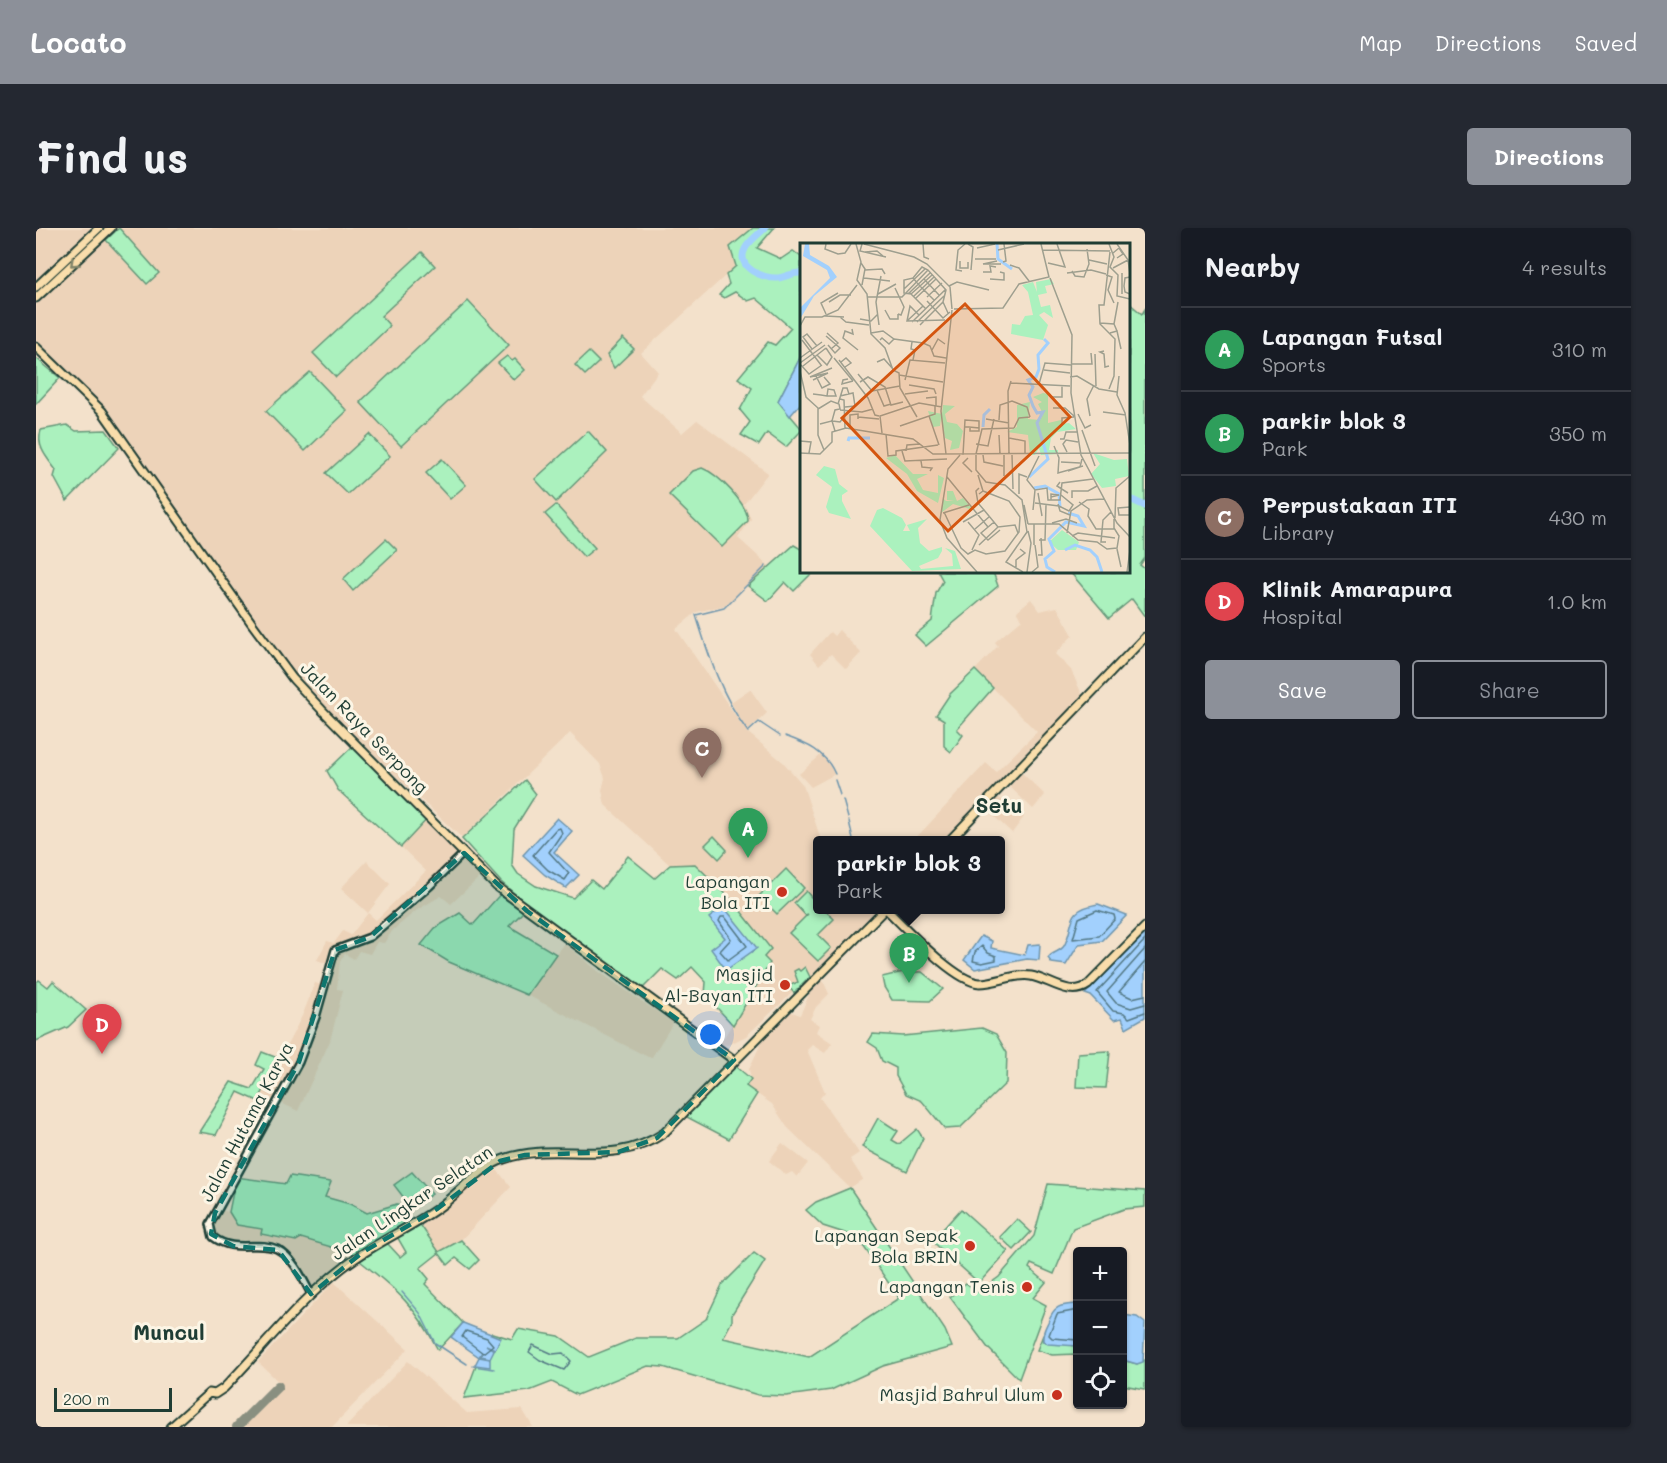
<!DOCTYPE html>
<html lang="en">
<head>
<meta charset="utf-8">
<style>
  body { margin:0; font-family:Mali,sans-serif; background:#242831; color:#f1f3f6 }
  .controls { position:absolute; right:18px; bottom:18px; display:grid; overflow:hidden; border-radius:6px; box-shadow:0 2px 4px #0004 }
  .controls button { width:54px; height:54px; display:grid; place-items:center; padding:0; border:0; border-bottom:2px solid #363941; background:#171b24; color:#f1f3f6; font:30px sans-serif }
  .scale { position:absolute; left:18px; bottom:15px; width:118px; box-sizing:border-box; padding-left:6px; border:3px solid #1f3d34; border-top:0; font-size:16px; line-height:21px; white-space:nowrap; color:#1f3d34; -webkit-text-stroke:4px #fcf5e5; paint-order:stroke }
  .you { position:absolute; left:675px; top:807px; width:21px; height:21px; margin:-15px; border:4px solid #fff; border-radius:50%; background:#1a73e8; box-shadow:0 0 0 9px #1a73e833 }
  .badge { display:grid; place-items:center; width:39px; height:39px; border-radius:50%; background:#8c9099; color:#fff; font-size:20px; font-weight:700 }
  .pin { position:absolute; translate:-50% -50px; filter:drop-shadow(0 2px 3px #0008) }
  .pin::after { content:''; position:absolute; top:32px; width:21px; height:18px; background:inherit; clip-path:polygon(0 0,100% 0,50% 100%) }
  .popup { position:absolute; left:777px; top:608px; width:192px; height:78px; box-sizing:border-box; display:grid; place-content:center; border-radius:6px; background:#171b24; filter:drop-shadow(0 2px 4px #0005); font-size:20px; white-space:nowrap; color:#9ea1a6 }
  .popup b { font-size:22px; color:#f1f3f6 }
  .popup::after { content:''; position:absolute; left:50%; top:100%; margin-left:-12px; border:12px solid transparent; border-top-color:#171b24 }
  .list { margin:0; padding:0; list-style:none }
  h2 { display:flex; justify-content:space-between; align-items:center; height:78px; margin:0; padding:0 24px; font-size:26px }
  h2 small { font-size:20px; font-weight:400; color:#9ea1a6 }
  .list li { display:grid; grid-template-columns:39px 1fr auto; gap:18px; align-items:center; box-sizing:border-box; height:84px; padding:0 24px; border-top:2px solid #363941 }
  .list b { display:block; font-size:22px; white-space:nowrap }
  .list p { margin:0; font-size:20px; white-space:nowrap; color:#9ea1a6 }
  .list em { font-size:20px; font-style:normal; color:#9ea1a6 }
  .actions { display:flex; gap:12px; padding:18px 24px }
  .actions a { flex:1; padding:14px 0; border:2px solid #8c9099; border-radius:6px; text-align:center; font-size:21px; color:#8c9099 }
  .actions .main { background:#8c9099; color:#fff }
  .icon { flex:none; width:33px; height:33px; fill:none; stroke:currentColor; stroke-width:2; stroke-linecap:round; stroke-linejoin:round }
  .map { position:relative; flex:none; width:1109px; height:1199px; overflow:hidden; border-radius:6px }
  header { display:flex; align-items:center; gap:36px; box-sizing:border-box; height:84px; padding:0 30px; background:#8c9099; color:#fff }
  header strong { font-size:28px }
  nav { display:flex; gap:33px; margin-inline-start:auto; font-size:21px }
  .intro { display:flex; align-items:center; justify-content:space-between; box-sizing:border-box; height:144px; padding:0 36px }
  h1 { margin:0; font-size:42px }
  .button { padding:15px 27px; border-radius:6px; background:#8c9099; color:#fff; font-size:21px; font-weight:700 }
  main { display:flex; gap:36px; padding:0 36px }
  aside { flex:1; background:#171b24; border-radius:6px; box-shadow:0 2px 4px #0004 }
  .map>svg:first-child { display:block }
  .built { fill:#edd3b9 }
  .green { fill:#abf1be; stroke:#659779; stroke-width:1.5 }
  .water { fill:#a2d0fd; stroke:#6e95ad; stroke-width:1.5 }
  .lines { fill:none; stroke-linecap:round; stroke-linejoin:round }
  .shore { stroke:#537884; stroke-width:1.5 }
  .stream { stroke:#6e95ad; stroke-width:1.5 }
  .river { stroke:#a2d0fd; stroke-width:7 }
  .taxiway { stroke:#898f80; stroke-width:10 }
  .minor-casing { stroke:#1f3d34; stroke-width:10 }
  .major-casing { stroke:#1f3d34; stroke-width:11 }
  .minor { stroke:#fcf5e5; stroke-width:5 }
  .major { stroke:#f9ddab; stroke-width:7 }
  .oneway { stroke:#81856a }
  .marked { fill:#0f766e; fill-opacity:0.2; stroke:#0f766e; stroke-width:4.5; stroke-dasharray:12 8; stroke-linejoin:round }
  .poi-dot { fill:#c8321e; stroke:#fcf5e5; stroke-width:2 }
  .labels { text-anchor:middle; stroke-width:6; stroke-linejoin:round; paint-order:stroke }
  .street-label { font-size:18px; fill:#1f3d34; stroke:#fcf5e5 }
  .poi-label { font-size:18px; fill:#1f3d34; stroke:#fcf5e5; text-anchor:end }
  .quarter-label { font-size:21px; font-weight:bold; fill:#1f3d34; stroke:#fcf5e5 }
  .inset-river { fill:none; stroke:#a2d0fd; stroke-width:3 }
  .inset-road { fill:none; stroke:#9e9f8f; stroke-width:1.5 }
  .view { fill:#d45610; fill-opacity:0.15; stroke:#d45610; stroke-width:3 }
  .inset-edge { fill:none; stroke:#1f3d34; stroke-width:3 }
</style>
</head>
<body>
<header>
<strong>Locato</strong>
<nav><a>Map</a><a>Directions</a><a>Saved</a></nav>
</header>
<div class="intro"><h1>Find us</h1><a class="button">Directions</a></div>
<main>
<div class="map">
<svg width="1109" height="1199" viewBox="0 0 1109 1199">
  <rect width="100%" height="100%" fill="#f3e1cb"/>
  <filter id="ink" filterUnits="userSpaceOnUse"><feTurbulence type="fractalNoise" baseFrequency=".0167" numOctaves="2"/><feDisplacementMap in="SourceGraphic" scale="12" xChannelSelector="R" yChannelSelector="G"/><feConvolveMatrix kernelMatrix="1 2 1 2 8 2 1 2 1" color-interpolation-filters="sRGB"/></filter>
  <g filter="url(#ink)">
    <g class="built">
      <path d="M0,0h717l-23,19 6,19 -95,87 17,19 -18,24 42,37 15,-13 71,53 -24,31 7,15 -13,19 31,28 -43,39 -29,7 -21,17 68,99 -13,-26 19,-13 17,24 -20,19 36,30 20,23 18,55h-3v70h63l-135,126 -18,9 -8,-1 49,-81 -74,-99 -25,1 -65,-60 -3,-15 3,-12 -5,-14 -30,-31 -108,105 -134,-125 -75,-92 -149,-209 -68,-67z"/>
      <path d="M995,371l9,12 17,-4 16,28 -18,19 16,16 13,29 -136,141h-34l72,-77 10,9 41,-40 -62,-62 23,-24 -3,-4 27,-23 -5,-8z"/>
      <path d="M803,402l22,23 -15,16 -15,-15 -12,11 -9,-11 20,-22 4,4z"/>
      <path d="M786,526l13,20 -24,13 -12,-13z"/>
      <path d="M985,544l24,23 -12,14 -25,-24z"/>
      <path d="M962,569l26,20 -12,16 -26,-24z"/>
      <path d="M393,589l55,56 -33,31 -10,-8 -24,14 -24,20 -9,13 -7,-1 -7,12 -11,-3 -5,8 -9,-5 -5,7 -3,28 6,1 -13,51 -32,70 -36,-17 41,-80 12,-31 7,2 6,-21 -11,-4 10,-19 7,2 9,-12 8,4 17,-22 -27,-25 26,-27 23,23 -22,29 8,7 50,-49 -25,-24z"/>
      <path d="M528,715l34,28 75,52 -21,34h-4l-121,-62z"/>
      <path d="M786,750l7,16 -13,13 -6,12 9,6 -3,7 16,11 -7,10 -13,-8 -5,5 18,42 -5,6 39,55 -9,6 13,20 -13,9 -63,-61 -15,-23 -27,-18 6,-7 -2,-10 16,-34 24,-24 11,4 13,-29z"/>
      <path d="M746,915l26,20 -11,14 -5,-5 -6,3 -17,-14z"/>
      <path d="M457,937l18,22 -50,53 -22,13 -22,-33z"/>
      <path d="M180,981l13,3 9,13 24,4 -1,5 34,7 6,-3 57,17 -46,39 -20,-33 -17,-13 -41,-1 -16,-6 -9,-14z"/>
      <path d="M298,1054l74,67 -76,78h-88l39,-41 -25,-24z"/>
      <path d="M372,1133l59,52 55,-4 11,18h-187z"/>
    </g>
    <g class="green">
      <path d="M83,0l40,45 -12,11 -41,-44z"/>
      <path d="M717,0h21l-17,20 24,11 12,-8 8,6v99l-23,45 23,27v3l-15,16 -19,-14 -8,12 -18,-10 9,-13 -10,-12 12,-22 -14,-10 30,-36 7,3 16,-17 -35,-30 -8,3 -13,-9 -11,6 -5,-3 10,-11 -3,-9 10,-9 -6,-19z"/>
      <path d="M386,24l13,14 -54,50 9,10 -54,51 -23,-24z"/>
      <path d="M432,73l41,44 -108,101 -41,-44z"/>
      <path d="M1093,75l13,11 3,-5v249l-5,7 5,4v48l-13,-18 -23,19 -39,-46h58z"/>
      <path d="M587,110l11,11 -20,19 -7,-13z"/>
      <path d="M553,124l10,10 -14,13 -10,-10z"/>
      <path d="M471,128l5,5 3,-2 10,11 -11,10 -16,-17z"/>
      <path d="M0,130l24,20 -24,26z"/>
      <path d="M274,144l37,39 -42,40 -39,-40z"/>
      <path d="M31,197l9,6 30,-1 13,18 -52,53 -13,-24 2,-7c-10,-13 -20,-24 -15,-40z"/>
      <path d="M552,203l19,21 -51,50 -21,-23z"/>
      <path d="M333,206l21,22 -42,38 -22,-21z"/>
      <path d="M406,231l24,26 -16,14 -24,-26z"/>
      <path d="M666,240c16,6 46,36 46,53l-26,26 -53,-52 24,-24z"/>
      <path d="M520,277l39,43 -11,9 -39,-43z"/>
      <path d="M350,311l11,11 -44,41 -10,-12z"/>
      <path d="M758,317l7,4v23h12l-19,19 -9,-9 -17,19 -20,-15z"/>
      <path d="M902,344h55l5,14 -72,60 -11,-11 17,-14 4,-28 7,-12z"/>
      <path d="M939,442l18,18 -36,41 6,6 -12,17 -7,-6v-26l-8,-5 14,-21z"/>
      <path d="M319,516l74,73 -28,30 -63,-57 -11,-19z"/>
      <path d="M489,552l11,14 -22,35 -2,36 6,9 18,12 37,12 18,-18 11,9 26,-33 27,22 15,-13 25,-1 37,36 39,49 -7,8 6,6 -37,62 -28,-30 1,-13 -14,-15 -14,13 -16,-11 -21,21 -93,-68 -47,-40 -39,-43z"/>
      <path d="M678,608l13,14 -8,9 -14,-14z"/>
      <path d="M750,641l18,19 -27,26 -18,-18z"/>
      <path d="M467,663l20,21 -14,14 47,28 -29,41 -78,-33 -28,-17 14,-17 25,-15 13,12z"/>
      <path d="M770,663l11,13 1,6h7l9,9 -16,16 13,13 -13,13 -29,-28 19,-19 -3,1 -11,-12z"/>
      <path d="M769,739l5,10 -16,16 -6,-7 10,-4 -4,-11 4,-2 2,2z"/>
      <path d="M867,744h19l21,17 -13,12 -38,-1 -8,-13 -2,-10z"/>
      <path d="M3,752l9,7 5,-6 33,29 -18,17 -32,14v-58z"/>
      <path d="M946,800l14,6 11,19 -1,30 -46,45 -15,1 -23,-28 -16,-7 -10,-18v-8l-14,-7 -5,-13 -9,-6 5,-8 30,2z"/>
      <path d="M1071,823l3,1 -4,36 -30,-1 2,-34z"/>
      <path d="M226,824l18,7 -22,42 -20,-9 -22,43 -17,-3 32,-50 21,7 12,-20 -8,-4z"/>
      <path d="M695,834l20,17 -5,7 11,8 -28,45 -44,-23z"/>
      <path d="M842,890l20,13 -6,9 7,4 18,-15 6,9 -16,33 -45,-24z"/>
      <path d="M376,944l20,22 -21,13 -17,-22z"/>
      <path d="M254,948l41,6 -6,15 25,7 17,9 30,-9 13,19 7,-3 22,32 22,-12 18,20 -9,9 -14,-11 -8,7 -9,-12 -19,15 9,11 -4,5 38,39 -25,27c-22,-43 -40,-59 -78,-89l27,-18 13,14 6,-5 -11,-19 -37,22 -57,-17 -5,3 -35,-7 1,-5 -25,-4 -8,-13 7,-35 50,7z"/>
      <path d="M1012,956l97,7v16l-21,2 -51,19 -19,46 -23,-10 -2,4 17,14 -13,16 13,7 -27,74 -31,-31 -38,-51 16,-14 12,9 21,-15 35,-41z"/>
      <path d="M814,960l95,142 7,17 -69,19 -52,24 -45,6 -28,-1 -95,-28 -15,-1 -71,29 -25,-13 -23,9 -65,7 15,-40 13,-25 20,6 6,-10 41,7 30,21 47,-19h42l28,-19 16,-34 32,-32 11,8 -33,53v7l-9,17 86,19 90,-59 -42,-61 -34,-11 -17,-16 10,-8z"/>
      <path d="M925,981l47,42 -29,32 -47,-42z"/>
      <path d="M981,991l14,13 -17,18 -14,-13z"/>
      <path d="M1007,1107v6l34,5v8l-25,1 -15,-5z"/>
      <path d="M1086,1132l15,4 8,-4v29l-22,-4z"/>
    </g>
    <g class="water">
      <path d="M765,128v47l-11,13 -12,-15z"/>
      <path d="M521,590l15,13 -18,21 25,23 -13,13 -21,-13 -22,-20z"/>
      <path d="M1062,676l29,11 -25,26 -23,3 -13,21 -14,-2 -4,-5c4,-6 12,-6 16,-12 12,-23 0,-36 34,-42z"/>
      <path d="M688,679l33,41 -31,22 -15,-21 14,-11 -16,-20z"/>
      <path d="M1109,704v85l-19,11 -4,-10 -8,2 -23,-24 -6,-2z"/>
      <path d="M945,708l11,5 -1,7 34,7 3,-10 12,-1 -1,16 -12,-1 -52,10 -11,-9z"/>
      <path d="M1041,1076v42l-29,-2 -5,-3c-1,-7 2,-13 5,-19 6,-17 13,-17 29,-18z"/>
      <path d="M1087,1087l14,2 8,6 -2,39 -6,2 -14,-4z"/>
      <path d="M427,1095l38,15 -6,11 -9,-4 8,5 -4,8 -9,-2 1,-4 -3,5 11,2v8l-15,-2 4,-8 -28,-20z"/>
    </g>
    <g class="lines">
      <g class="shore">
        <path d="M524,600l2,5 -13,19 20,22 -4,6 -17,-10 -15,-15 23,-26z"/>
        <path d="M1061,682l17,5 1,4 -16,17 -26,3 6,-21z"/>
        <path d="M689,689l22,29 -19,14 -8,-9 11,-12 -12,-18 2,-4z"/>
        <path d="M1109,712l-48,52 16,19 11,2 5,5 16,-6"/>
        <path d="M946,718l6,7 8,3v4l-14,3 -9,-2 2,-9z"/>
        <path d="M1109,721l-38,43 9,11 15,5 14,-4"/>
        <path d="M1109,734l-26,30 13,6 13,-3"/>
        <path d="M1042,1082l-21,4 -8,21 3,3 26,2"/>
        <path d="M430,1103l21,7 6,7 -10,8 -21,-16z"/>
        <path d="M497,1117l20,9 10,-1 8,8 -7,9 -24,-10 -11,-8z"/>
      </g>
      <g class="stream">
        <path d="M730,338l-42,42 -28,7c13,42 26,82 52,117l11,-10 21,14"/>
        <path d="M749,508c22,8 40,15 50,38"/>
        <path d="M799,552l5,15"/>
        <path d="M807,572l5,18"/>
        <path d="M813,593l4,18"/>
        <path d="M366,1064l18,21 15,30 32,21"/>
        <path d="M437,1138l21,3"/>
      </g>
      <g class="river">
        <path d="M729,0c-6,6 -16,13 -20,21 -10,19 19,30 33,29 8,-1 16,-6 23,-5"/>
        <path d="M1092,270l17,8"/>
      </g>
      <path class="taxiway" d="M201,1199l41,-41"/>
      <defs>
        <path id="minor" d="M275,1066c-8,-15 -18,-37 -34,-45 -20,-9 -42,5 -64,-12l-3,-13 89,-162 17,-45 19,-67 35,-13 60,-51 34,-33"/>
        <g id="major">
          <path d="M0,59l63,-59"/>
          <path d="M0,70l75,-70"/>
          <path d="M0,119l66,64 151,214 40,54 29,31 175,177 237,173"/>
          <path d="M914,612l195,-203"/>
          <path d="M851,682c19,18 68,72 93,73 17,0 35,-10 51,-7 18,3 39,22 57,9l57,-58"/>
          <path d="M135,1199l38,-34 6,1 9,-6c39,-40 74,-86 118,-120 30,-24 65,-38 96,-60 21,-15 42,-41 66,-49 54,-19 107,10 160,-26l220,-223"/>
        </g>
      </defs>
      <use href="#minor" class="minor-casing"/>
      <use href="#major" class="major-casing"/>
      <use href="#minor" class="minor"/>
      <use href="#major" class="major"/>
    </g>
    <defs><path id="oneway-chevron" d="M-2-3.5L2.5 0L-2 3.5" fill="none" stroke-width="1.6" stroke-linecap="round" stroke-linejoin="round" transform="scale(1.5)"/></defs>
    <use class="oneway" href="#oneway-chevron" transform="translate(38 35) rotate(137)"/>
  </g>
  <path class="marked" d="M428,625l63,58 207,149 -77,78 -39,14 -93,3 -25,6 -63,48 -74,43 -52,42 -33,-44 -45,-4 -22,-12 4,-21 84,-151 36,-112 35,-13z"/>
  <g class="poi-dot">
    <circle cx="746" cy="664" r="6"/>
    <circle cx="749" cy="757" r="6"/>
    <circle cx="934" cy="1018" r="6"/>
    <circle cx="991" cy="1059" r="6"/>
    <circle cx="1021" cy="1167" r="6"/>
  </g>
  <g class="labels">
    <g class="street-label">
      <text transform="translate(328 500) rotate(46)" y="6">Jalan Raya Serpong</text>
      <text transform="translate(211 894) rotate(-62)" y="6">Jalan Hutama Karya</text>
      <text transform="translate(376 975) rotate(-34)" y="6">Jalan Lingkar Selatan</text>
    </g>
    <g class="poi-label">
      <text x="734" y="660">Lapangan<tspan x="734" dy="21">Bola ITI</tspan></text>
      <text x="737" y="753">Masjid<tspan x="737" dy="21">Al-Bayan ITI</tspan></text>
      <text x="922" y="1014">Lapangan Sepak<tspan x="922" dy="21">Bola BRIN</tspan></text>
      <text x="979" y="1065">Lapangan Tenis</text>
      <text x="1009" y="1173">Masjid Bahrul Ulum</text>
    </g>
    <g class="quarter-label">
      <text x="963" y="585">Setu</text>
      <text x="133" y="1112">Muncul</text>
    </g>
  </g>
  <g transform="translate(764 15)">
    <rect width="330" height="330" fill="#f3e1cb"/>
    <path d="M251,36l3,5 -9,2 2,7 -9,2 3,12 9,-2 3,13 -9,-6 -5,3 9,10 -5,15 -32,-6 1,-10 8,1 5,-9 8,-1 -5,-23 -6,-7 11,-3 4,10 -1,-10zM243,150l5,1v29l13,-3v4l8,-1 7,6 -19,3 -6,6 -2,12h9v4l-17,1 -2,-7 -4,7h-5l-2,-20 -21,-3 10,-5v-22l13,-3 -2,17 12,1 3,-6 -5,-10 4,-2 -9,-5zM143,162l12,1 -10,8 2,8 10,2 6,7 -4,17 -9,2 2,-9 -7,-3 -4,-20 -1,8 -7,1 -5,-16 14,3zM293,210l21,7 13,-1 2,17 -14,3 1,7 -14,2 -11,-14 9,-10zM95,212l18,19h15l-11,5 6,11 15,3v-18l6,3 -6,25 -21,-12 -10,-17 -21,-16zM24,223l11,3 4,15 9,7 -6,4v6l9,18 -22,-6 -3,-6 6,-20 -16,-12zM147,248h6l4,10 6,-3 10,12 -20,-6 -12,9 2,-15 3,3h8l-7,-1zM83,265l19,10 4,7 -3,6h7l-3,-6 20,-6 -9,9 2,15 9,8 13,-4v4l-4,7 -19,8 2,3 32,-3 -1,-12 -7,-6 10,3 6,18 -49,2 -42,-45 7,-16zM262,287l17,12 -3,8h-18l-9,-8z" fill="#abf1be"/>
    <path d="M5,1h4l1,11 19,11 8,11 -23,19 -14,23v-11l30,-30 -3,-8 -24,-14z" fill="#a2d0fd"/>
    <path class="inset-river" d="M197,1l1,15 14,10M183,184l1,-12 6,-6M48,198l1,-3h21M229,234l19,-18 -11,-36 6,-11 -6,1 -4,-7 -4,-11 4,-8 -5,-7 8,-3 3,-8 -1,-14 10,-12 -4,-4M234,245l11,-2 14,8 1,13M265,307l10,-5 15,5 7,7 5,15M255,329l-8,-5 -2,-8 9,-8 -5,-12 17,-17 18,4 -6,-10 -10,-3"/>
    <path class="inset-road" d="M26,1l-1,5 13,5 7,-1 6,-9M56,1l5,18 -4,18 10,14 4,40 14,14 8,22 6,3 1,15 17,29M62,1l-2,7 26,6M64,1l50,13 13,7 23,23 2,22M123,1l1,13 5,2M168,1l5,3 -2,23M309,1l5,13 -4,10 8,8 -1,21 13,3M317,1l11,16M177,5l18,-4M198,7l26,-6M243,7l67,1M65,9l12,-1 6,5M313,10l6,-5 4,6 -6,4M175,16h21M289,17l18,4M160,18v7h8v-6M197,18l-14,3h18M203,19l3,-1 -2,-17M61,20l4,6 -3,16M248,20l17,4 -8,-23M210,22l9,3 10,13M313,25l15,-8 2,14M65,27l17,-1 3,5M162,28l-6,-1 2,-20 7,-6M272,28l3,5 9,1 5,-13 -2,-15M183,29h8l-1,-6 6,1M267,30l24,-3 15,4M322,30v21M132,32l-12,11 -9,8 -7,-1v-13l9,-2 7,8 14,14M306,32l6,2 -4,13 6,13M330,34l-5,1 -1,8 1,6 5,2M64,35l26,3M113,35l9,-11 6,3 18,20 -3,12M250,35l22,57 -1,58 10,62 36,68 13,14M124,36l15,16M190,36l14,1v-7l-4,-1M149,43l8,-4 32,8M95,45l9,19 -3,8 -3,-1M104,46l21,-20M110,50l16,16M78,51l18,-10M108,51l22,-21M114,53l20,-19M68,54h34l26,-27M127,54l15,-14M116,55l20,-19M127,58l16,17 7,-6M29,59l11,-7h11M154,66l49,-1 16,-24 30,-7 -8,-33M85,67l5,9h8v-5M26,71l-5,-11 17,-10M119,72l-9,-9 -3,15 38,-1M25,73l19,1M40,74l6,5 23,3M60,76l11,2 7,-7M107,78l16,-15M112,79l34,-33M117,79l27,-26M300,80l14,1 3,7 -7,2M314,81l4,-22M79,82l-3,-23 5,-26M120,82l23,-23 5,11M0,83l5,-9h17l16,-7 19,-25M52,86l1,5 -8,-3 -2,7 15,12M317,88l4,18M27,90l11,10 -7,6M71,90l12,-2 11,8 29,4 7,3 4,10 12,2M26,93l14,12 -5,5 -7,-8M2,97l19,25M80,97l2,-2 7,6 5,-5M112,99l-1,7 4,1 -2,10M12,106l-9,-12 4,-3 10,12M132,107l6,-11 7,5M304,108l-4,1 4,2 1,13 4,-1M295,111l1,32M17,112l10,10 5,-8 -6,-9M0,115l22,-16M34,115l19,23M39,117l29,38 7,17 4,1M41,119l5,-4 5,5 -6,4M77,119l7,-3 9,10M0,120l25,-18M271,121h21l-1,-11M1,122l8,9 13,-9M3,123l23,-18M244,127l26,3M0,128l6,26 12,11v27l6,15M58,131l14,17M99,132l44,7M16,133l6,12 8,-4 -6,-7M319,133l-2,19 8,18 5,32M270,134l7,-1 22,13 18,3M48,136l-5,1 -1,4 11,-3M13,137l15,-7 -18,4 22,-9M105,137l5,-20 35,3M60,139l8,-5 17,10 6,18 12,-3M211,140l59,3M239,141l6,-21 26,2M109,142l25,4 2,5M309,146l5,-13 1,-37 -15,-15 -1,-19h5l6,-53M77,147l7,16 7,-2M72,148l28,-5M13,151l8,1 6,1h9l-2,-6 -6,-1 -1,7M105,151l23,-3M40,153l13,-3 2,13 -10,1M250,154h12v-11M126,155l10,-1v9M40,156l4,1 1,28M38,161l5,-16h4l2,6M253,165h12l9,8M18,166l13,-8 8,3 1,5 -5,1 -3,11 -12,3M40,167l22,2 11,-3M303,169l23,3M278,171l7,14 6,-3M129,173l10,29M290,173l-3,-17 7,-14M58,174l21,2M186,176l23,4M199,177l1,-15 12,-4 15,6 3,10M262,181v-6l12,-1M100,183l35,-12v-8M164,184h5l10,1v3h-9v-4M214,185l5,-10 11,-1M50,186v-14l8,-1v5M282,187l13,36M35,188l-3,-10 8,1 4,-5M82,190l-2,-17 39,-13 23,4M86,191l2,22 8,-1v-4l42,-6M199,192l1,19M209,195l16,3v13M260,196h4l2,-7h11M0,198l11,1 -2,11M176,201l12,2 6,-27M254,203l5,12 -1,15 25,-7M102,208l3,10 42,-2M106,208l1,-6 13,-1M267,209l-4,-8 3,-4 12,2M0,210l20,1 12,-12v-10l14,-4 67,11 20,15 197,-1M146,211l-5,-43 11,-101M176,211l6,-25 32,-1M209,211l-1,-63 3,-10M160,212l-12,14 -8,51 7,18 30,34M163,212l2,-35 14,1v7M176,212v15l10,12 19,3 17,15 5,32 -21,30 17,10M183,212l1,7 19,4M212,212l1,34M239,213l-12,24 8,10 12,-2 1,12h12l2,-17 31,-4M168,215l-5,5 9,9M121,218l1,6 10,1 -2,3M261,219l19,1M268,228l12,-4 2,-8M178,232l5,16 -4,3M204,233v-21M147,234l41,50M260,239l-3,4 11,7M179,245l-3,3 2,12 6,7M238,250l4,23M219,251v-20l8,3M272,255v-7h16l9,-5M251,257v-6l8,1 -8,2M279,259l10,7 -1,7 8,13h18v-10M235,260l24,3 10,5 4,-6 -12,-10M258,261l2,7 10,4M224,262l4,19M330,264l-12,1 1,7h11M233,267l2,-20M144,269l17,36 7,6 7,-4 11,4 19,-3 14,-19 1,-15 -11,-16 -26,-10M143,270l26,-8M315,275l1,-30 14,-12M163,279l21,-12 14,17 17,-2 3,8M168,279l11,13 -7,15M252,280l14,-4 11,4M228,281h31l19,16 19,2 10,7 10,-1 2,-12 -5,-8M234,281v21M175,286l14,-12M267,290l4,-22 16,-11 17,-1M272,293l6,-3 37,5M185,294l-4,-4 13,-11M185,294l3,3 12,-10M239,297h6l1,-35M306,299h-5l2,-22 8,-8M179,302l19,-18M317,306l4,18M238,312h4l-1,-17M216,325v-8l9,-7 -5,-4M227,329l4,-29 -3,-12M232,329l6,-5 -3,-22M327,329l3,-22"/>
    <path class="view" d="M165,61l105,113 -122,114 -106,-113z"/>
    <rect width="330" height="330" class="inset-edge"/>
  </g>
</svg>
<div class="controls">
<button>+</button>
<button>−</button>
<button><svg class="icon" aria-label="locate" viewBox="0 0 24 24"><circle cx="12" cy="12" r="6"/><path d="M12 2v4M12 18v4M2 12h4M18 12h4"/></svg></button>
</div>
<div class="scale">200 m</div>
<div class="you"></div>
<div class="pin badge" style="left:712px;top:630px;background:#2e9e5b">A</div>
<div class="pin badge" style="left:873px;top:755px;background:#2e9e5b">B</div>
<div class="popup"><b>parkir blok 3</b>Park</div>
<div class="pin badge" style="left:666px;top:550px;background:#8d6e63">C</div>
<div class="pin badge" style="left:66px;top:826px;background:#e0444e">D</div>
</div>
<aside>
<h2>Nearby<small>4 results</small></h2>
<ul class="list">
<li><span class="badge" style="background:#2e9e5b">A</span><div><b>Lapangan Futsal</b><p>Sports</p></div><em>310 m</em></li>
<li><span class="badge" style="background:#2e9e5b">B</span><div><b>parkir blok 3</b><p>Park</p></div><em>350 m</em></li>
<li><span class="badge" style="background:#8d6e63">C</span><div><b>Perpustakaan ITI</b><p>Library</p></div><em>430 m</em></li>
<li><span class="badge" style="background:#e0444e">D</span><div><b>Klinik Amarapura</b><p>Hospital</p></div><em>1.0 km</em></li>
</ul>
<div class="actions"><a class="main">Save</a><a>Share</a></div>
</aside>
</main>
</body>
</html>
